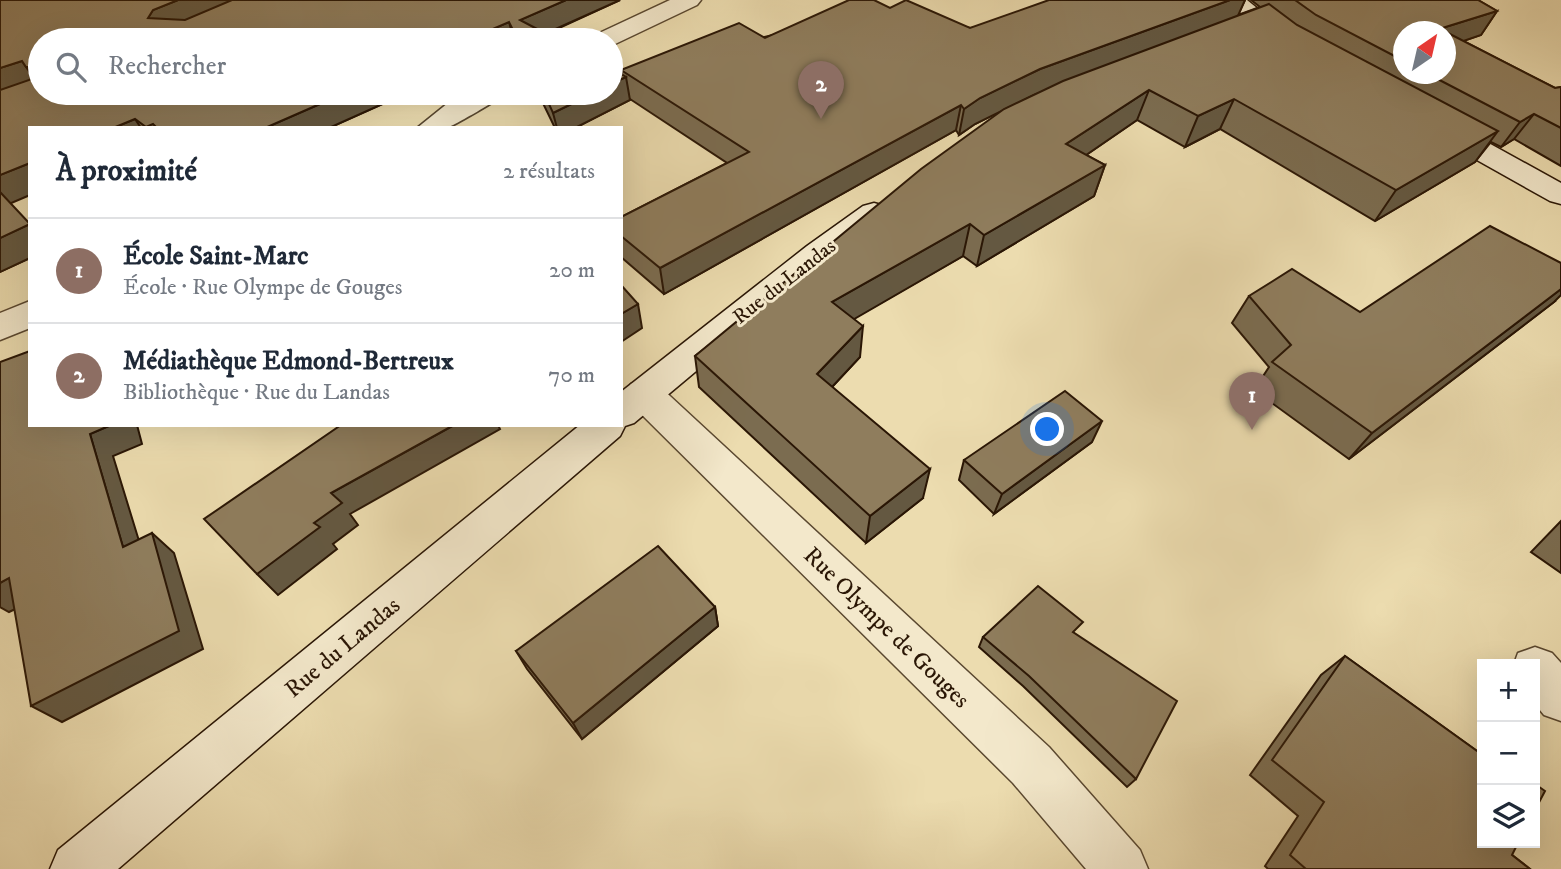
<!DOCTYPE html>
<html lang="fr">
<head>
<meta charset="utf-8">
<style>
  body { margin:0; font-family:"IM FELL DW Pica",serif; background:#f6f6f7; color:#1f2937 }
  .controls { position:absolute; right:21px; bottom:21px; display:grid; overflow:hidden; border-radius:0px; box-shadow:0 7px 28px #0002 }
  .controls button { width:63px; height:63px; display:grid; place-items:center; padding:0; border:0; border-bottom:2px solid #e0e1e3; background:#fff; color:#1f2937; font:35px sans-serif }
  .compass { position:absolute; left:1393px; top:21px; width:63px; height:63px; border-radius:50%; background:#fff; box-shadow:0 7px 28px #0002; rotate:34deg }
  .you { position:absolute; left:1048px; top:430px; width:24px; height:24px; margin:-18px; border:5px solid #fff; border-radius:50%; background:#1a73e8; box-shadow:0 0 0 10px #1a73e833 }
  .badge { display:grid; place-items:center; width:46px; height:46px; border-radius:50%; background:#8f2418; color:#fff; font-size:23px; font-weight:700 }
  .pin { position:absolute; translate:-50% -58px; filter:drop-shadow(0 2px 4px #0008) }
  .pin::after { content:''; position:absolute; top:37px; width:24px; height:21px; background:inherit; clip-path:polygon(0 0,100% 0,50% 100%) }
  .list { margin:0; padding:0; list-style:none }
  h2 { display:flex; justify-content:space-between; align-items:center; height:91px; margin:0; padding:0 28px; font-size:30px }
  h2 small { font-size:23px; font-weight:400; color:#747a83 }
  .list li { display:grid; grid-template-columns:46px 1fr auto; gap:21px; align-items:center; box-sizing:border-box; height:105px; padding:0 28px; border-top:2px solid #e0e1e3 }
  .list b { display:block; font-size:26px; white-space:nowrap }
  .list p { margin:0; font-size:23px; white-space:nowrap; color:#747a83 }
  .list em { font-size:23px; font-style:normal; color:#747a83 }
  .icon { flex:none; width:38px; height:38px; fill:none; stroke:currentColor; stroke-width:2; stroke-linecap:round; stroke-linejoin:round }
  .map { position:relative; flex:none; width:1561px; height:869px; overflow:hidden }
  .search { position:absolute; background:#fff; box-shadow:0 7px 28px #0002; left:28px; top:28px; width:595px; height:77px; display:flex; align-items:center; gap:18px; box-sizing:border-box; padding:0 24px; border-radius:38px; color:#747a83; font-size:26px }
  .panel { position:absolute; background:#fff; box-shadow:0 7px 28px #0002; left:28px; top:126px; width:595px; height:301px; border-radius:0px }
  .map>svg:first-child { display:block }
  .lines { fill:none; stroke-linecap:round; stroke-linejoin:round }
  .street-casing { stroke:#5a4830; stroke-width:3 }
  .secondary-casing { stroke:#2a1605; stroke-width:3 }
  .street { fill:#f3e8cb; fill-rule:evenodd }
  .secondary { fill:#f3e8cb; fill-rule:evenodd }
  .wall { fill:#7b6c50; stroke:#2a1605; stroke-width:2; fill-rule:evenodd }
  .shaded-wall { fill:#645841; stroke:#2a1605; stroke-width:2 }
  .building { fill:#8f7d5d; stroke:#2a1605; stroke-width:2 }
  .labels { text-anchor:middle; stroke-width:6; stroke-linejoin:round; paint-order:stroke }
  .far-street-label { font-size:21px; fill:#2a1605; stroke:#f3e8cb }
  .street-label { font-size:24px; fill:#2a1605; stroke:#f3e8cb }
</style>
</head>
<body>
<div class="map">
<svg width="1561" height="869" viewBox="0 0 1561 869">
  <rect width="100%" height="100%" fill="#ecdcaf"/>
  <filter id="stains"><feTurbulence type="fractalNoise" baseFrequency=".00286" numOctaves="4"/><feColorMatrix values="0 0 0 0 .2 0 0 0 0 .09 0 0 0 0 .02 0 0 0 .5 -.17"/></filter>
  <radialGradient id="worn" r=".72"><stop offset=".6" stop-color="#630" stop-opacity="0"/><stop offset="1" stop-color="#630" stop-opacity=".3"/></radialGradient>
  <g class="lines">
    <defs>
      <g id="street">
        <path d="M670,0h31l-4,5 -84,40 -2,-5h-19l3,-5z"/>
        <path d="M472,93h34c-2,4 -55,34 -59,35 -10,1 -20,0 -30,0l31,-25z"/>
        <path d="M30,301v27l-30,12v-27z"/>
        <path d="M644,380l13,4 392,363 91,103 8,19h-62l-73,-86 -382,-379 -6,-10 6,-10z"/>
        <path d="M1535,647l17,6 9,10v58l-17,-6 -9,-11v-40h-21l4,-11z"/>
      </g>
      <g id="secondary">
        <path d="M1221,0h26l54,44 -3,5 -9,2 -9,-2z"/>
        <path d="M1437,118l10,2 114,63v21l-11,-3 -123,-69 -4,-6 4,-6z"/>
        <path d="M874,203l11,3 4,7 -4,7 -56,40 -195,163 -9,3 -5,10 -502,433h-68l8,-19 522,-425h41v-33l186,-146 56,-40z"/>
      </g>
    </defs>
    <use href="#street" class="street-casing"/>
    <use href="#secondary" class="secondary-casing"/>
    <use href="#street" class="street"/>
    <use href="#secondary" class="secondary"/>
  </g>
  <g class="wall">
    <path d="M0,0h620l-74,34 12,6h-518l367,53 -78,35h-299l-20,75 20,55 -30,14z"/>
    <path d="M1245,0l-7,15 22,-8 -9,-7h227l19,11 -16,24 -18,6 92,47 6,-1v79l-47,-27 -13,8 -10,-5 -16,20 -100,59 -155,-92 -35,18 -48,-27 -51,35 19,10 -11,31 -117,70 -14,-10 -110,63 7,38 -28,30 91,111 -57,45 -167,-156 -4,-31 342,-263 -62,31 -16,11 -3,-5 -292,164 -43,-37v-40l106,-54 -97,-64v1l-55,28h-20l-17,-35h73l11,-19 -1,-4 269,-62 80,20zM1404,32l42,42h-42z"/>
    <path d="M1249,296l111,16 194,-10 -205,157 -95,-69 15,-23 -37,-44z"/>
    <path d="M1092,442l-98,72 -35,-34 5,-20z"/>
    <path d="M1561,521v52l-30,-21z"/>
    <path d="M715,607l3,19 -136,113 -55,-70 -11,-18z"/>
    <path d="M1075,634l61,145 -9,8 -104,-101 -44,-39 4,-10z"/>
    <path d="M1345,656l132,95 5,-3v95l30,12 18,14h-262l-3,-3 33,-50 -48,-41 71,-100z"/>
  </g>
  <g class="shaded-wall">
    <path d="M178,0h64l-76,33 -18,-15 5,-8z"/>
    <path d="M566,0h54l-89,40 -11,-20z"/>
    <path d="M1230,0h15l-8,18 -203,77 -59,29 -16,11 5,-26 16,-11 60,-29z"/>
    <path d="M1497,11l-16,24 -35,12 -7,-18z"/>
    <path d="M509,22l5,18h-47z"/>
    <path d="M22,61l4,6 12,17 -38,13v-29z"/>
    <path d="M626,77l4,23 -55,28h-18l-4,-15 41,-20h17v-9z"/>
    <path d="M1149,90l-12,30 -80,55 9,-31z"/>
    <path d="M345,93h62l-78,35h-64z"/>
    <path d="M1234,99l-14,30 -35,18 13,-31z"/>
    <path d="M961,105l-5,25 -292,164 -4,-26z"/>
    <path d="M1534,114l-20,25 -13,8 19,-25z"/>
    <path d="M135,119l6,9h-28z"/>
    <path d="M1498,131l-23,31 -100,59 21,-31z"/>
    <path d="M30,163v32l-21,9 -9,-11v-18z"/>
    <path d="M1105,165l-11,31 -117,70 7,-31z"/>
    <path d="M30,224v34l-30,14v-34z"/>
    <path d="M970,224l-7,32 -133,77 2,-31z"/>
    <path d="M1561,289v6l-7,7 -205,157 23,-26z"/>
    <path d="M638,304l4,24 -21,14v-28z"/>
    <path d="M863,326l-3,31 -44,47 1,-30z"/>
    <path d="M1102,421l-10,21 -98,72 8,-20z"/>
    <path d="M111,425h26l5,19 -29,12 34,111 -24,-20 -33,-113z"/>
    <path d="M454,425h44l2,4 -150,85 8,11 -25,19 4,5 -59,46 -21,-21 57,-51 17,-30z"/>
    <path d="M930,469l-7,29 -57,45 4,-27z"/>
    <path d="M152,533l22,20 29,96 -141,73 -31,-16z"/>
    <path d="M9,578l29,20 -29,14 -9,-5v-24z"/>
    <path d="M715,607l3,19 -136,113 -9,-16z"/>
  </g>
  <g class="building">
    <path d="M0,0h178l-25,10 -5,8 37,2 47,-20h334l-46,20 38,20h-40l-9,-18 -42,18h-427v31l-2,-4h-12l-4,-6 -22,7z"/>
    <path d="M849,0h25l16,8 16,-8 64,28 79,-28h181l-190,69 -60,29 -16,11 -3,-4 -301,163 -39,-32v-19l128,-65 -128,-82 118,-47 26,15z"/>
    <path d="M1295,0h183l19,11 -58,18 6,3h-41v29l-88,-46z"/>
    <path d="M1269,4l28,21 201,106 -102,59 -162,-91 -36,17 -49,-26 -83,54 39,21 -121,70 -14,-11 -138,78 31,24 -46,48 113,95 -60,47 -175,-160 226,-187 83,-60 59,-28z"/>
    <path d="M1446,32l109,56 6,-1v41l-27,-14 -14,8 -92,-48h18z"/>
    <path d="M611,68l15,9 -15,7z"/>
    <path d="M40,72v21h305l-80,35h-108l-4,-4 -7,3 -11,-8 -22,9h-83v35l-30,12v-85l35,-12z"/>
    <path d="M544,93h50l-41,20z"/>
    <path d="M0,192l30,32 -30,14z"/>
    <path d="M1490,226l71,37v26l-189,144 -100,-71 19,-17 -42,-49 43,-27 68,43z"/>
    <path d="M621,285l17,19 -17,10z"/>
    <path d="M30,351v74h81l-21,9 33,113 29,-14 27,98 -148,75 -22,-128 -9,5v-221z"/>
    <path d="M1065,391l37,30 -100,73 -38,-34z"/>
    <path d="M341,425h113l-123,68 11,10 -28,20 6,4 -63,47 -53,-55z"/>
    <path d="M658,546l57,61 -142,116 -57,-72z"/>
    <path d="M1038,586l45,36 -10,10 104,69 -41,78 -107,-103 -46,-39z"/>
    <path d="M1345,656l135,97 2,-3v93h36l-6,12 18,14h-224l-16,-14 34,-53 -52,-42z"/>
    <path d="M1535,784l10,7 -10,19z"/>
  </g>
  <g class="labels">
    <g class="far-street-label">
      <text transform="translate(784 281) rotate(-38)" y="7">Rue du Landas</text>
    </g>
    <g class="street-label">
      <text transform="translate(887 627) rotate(44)" y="8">Rue Olympe de Gouges</text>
      <text transform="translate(342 647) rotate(-40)" y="8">Rue du Landas</text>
    </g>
  </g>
  <rect width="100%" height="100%" filter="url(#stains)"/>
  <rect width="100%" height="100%" fill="url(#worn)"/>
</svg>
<div class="controls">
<button>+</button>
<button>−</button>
<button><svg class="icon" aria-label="layers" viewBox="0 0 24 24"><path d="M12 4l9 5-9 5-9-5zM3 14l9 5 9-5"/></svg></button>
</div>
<svg class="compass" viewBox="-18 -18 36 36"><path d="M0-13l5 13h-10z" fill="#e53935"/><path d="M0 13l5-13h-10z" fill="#747a83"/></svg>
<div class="you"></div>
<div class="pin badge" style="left:1252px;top:430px;background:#8d6e63">1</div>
<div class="pin badge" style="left:821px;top:119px;background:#8d6e63">2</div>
<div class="search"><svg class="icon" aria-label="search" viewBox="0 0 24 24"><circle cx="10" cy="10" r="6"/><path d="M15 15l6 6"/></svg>Rechercher</div>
<section class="panel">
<h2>À proximité<small>2 résultats</small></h2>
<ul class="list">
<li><span class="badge" style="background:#8d6e63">1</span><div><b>École Saint-Marc</b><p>École · Rue Olympe de Gouges</p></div><em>20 m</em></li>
<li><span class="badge" style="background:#8d6e63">2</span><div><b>Médiathèque Edmond-Bertreux</b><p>Bibliothèque · Rue du Landas</p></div><em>70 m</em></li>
</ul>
</section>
</div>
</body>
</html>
